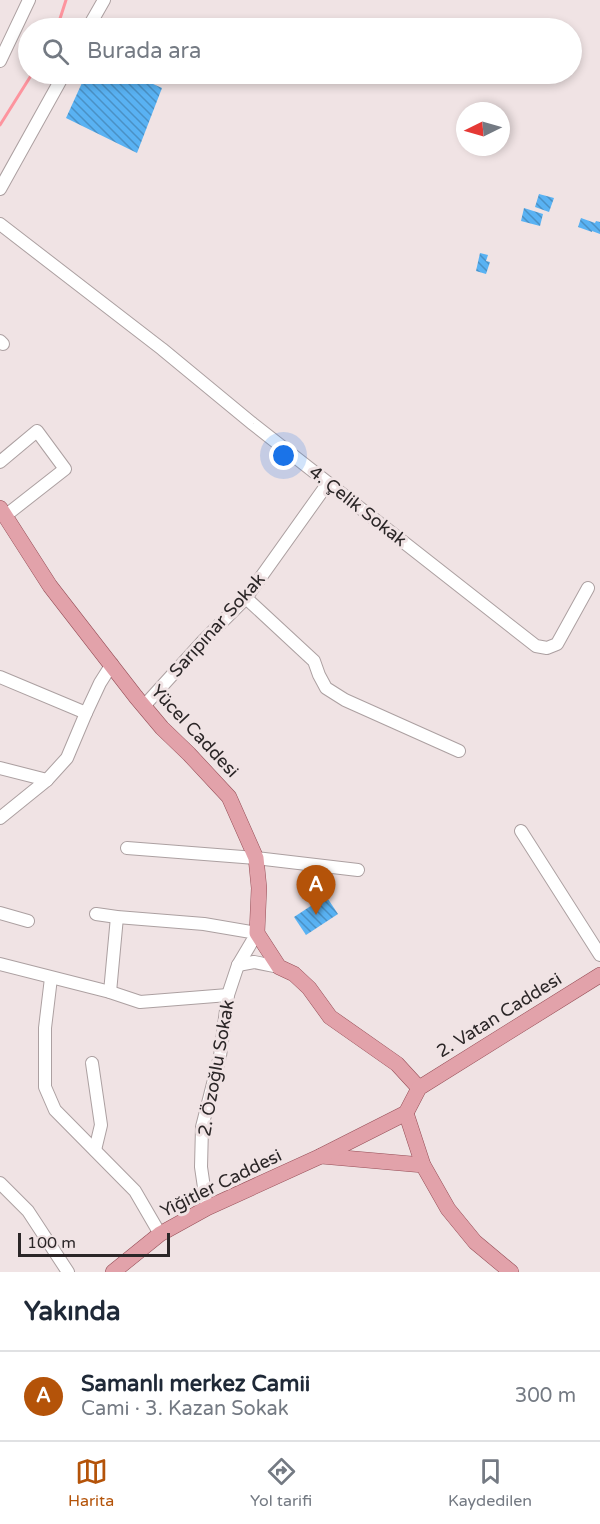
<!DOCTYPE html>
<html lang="tr">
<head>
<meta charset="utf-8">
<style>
  body { margin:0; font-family:"Varela Round",sans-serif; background:#f2f2f3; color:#1f2937 }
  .compass { position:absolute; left:456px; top:102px; width:54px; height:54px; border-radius:50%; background:#fff; box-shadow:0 3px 9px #0003; rotate:265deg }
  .scale { position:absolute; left:18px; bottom:15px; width:152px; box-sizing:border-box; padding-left:6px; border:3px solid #2b2627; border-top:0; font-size:16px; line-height:21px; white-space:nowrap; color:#2b2627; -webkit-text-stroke:4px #f0e3e4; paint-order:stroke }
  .you { position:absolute; left:284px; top:456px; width:21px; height:21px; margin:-15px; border:4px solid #fff; border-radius:50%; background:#1a73e8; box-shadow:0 0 0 9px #1a73e833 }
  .badge { display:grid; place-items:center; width:39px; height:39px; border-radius:50%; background:#b45309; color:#fff; font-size:20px; font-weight:700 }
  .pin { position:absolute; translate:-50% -50px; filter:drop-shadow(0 2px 3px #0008) }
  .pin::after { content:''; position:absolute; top:32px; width:21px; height:18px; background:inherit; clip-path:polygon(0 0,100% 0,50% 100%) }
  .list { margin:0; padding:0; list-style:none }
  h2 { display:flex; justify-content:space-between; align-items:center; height:78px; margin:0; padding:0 24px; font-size:26px }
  h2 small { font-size:20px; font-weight:400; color:#747a83 }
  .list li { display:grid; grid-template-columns:39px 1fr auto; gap:18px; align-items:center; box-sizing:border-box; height:90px; padding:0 24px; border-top:2px solid #e0e1e3 }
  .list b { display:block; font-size:22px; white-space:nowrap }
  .list p { margin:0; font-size:20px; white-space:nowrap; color:#747a83 }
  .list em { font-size:20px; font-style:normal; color:#747a83 }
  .icon { flex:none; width:33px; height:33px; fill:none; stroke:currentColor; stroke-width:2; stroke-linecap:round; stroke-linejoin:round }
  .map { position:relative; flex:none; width:600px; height:1272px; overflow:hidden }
  .search { position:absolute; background:#fff; box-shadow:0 3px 9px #0003; left:18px; right:18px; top:18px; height:66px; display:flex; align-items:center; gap:15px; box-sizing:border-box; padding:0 21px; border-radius:33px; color:#747a83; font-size:22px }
  .sheet { height:168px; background:#fff }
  nav { display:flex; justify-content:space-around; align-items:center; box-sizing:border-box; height:84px; border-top:2px solid #e0e1e3; background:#fff; font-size:16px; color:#747a83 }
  nav a { display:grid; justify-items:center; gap:3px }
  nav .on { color:#b45309 }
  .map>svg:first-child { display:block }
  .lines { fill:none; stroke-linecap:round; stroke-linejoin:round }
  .stream { stroke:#fd949e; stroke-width:3 }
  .building { fill:url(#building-back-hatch) }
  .minor-casing { stroke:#aca0a1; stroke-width:14 }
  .major-casing { stroke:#964e57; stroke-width:16 }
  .minor { stroke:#fff; stroke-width:12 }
  .major { stroke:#e2a2aa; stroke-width:15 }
  .labels { text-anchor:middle; stroke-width:6; stroke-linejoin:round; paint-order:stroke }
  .street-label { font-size:18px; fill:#2b2627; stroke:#f0e3e4 }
</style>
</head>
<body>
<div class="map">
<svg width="600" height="1272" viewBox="0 0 600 1272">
  <defs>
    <pattern id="building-back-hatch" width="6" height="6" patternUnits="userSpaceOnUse" patternTransform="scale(1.5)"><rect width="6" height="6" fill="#59b2f3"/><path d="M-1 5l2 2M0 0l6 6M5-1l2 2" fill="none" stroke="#4a91c5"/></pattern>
  </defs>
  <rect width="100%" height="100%" fill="#f0e3e4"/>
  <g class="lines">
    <g class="stream">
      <path d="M57,28l9,-28"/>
      <path d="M0,125l32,-51"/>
    </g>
  </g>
  <g class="building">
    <path d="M86,74h45l31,14 -25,65 -71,-35z"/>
    <path d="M539,194l15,4 -5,14 -14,-5z"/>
    <path d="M524,208l19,6 -3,12 -19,-5z"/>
    <path d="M581,218l14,5 1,-2 4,1v12l-8,-3v1l-14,-5z"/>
    <path d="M480,253l8,2 -2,6 4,1 -4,12 -10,-3z"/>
    <path d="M326,896l12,18 -32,21 -12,-18z"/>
  </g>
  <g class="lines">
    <defs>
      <g id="minor">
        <path d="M88,28l16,-28"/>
        <path d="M0,61l29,-61"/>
        <path d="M0,189l64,-115"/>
        <path d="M0,224l162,125 91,75 283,222 11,2 10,-4 31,-56"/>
        <path d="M0,341l3,3"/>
        <path d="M0,462l37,-31 28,38 -60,47"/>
        <path d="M246,598l68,63 5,14 7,13 19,12 114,51"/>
        <path d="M0,677l86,36"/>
        <path d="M144,706l59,-65 43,-43 82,-115"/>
        <path d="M0,768l47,12"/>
        <path d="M0,818l47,-38 20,-22 19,-45 14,-30 12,-19"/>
        <path d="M521,831l79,124"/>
        <path d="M127,848l129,10 102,12"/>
        <path d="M0,913l28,8"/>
        <path d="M96,914l21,3 87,7 53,9 -19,32 -10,30 -8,61 -18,71 -1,40 6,41"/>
        <path d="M0,964l110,28 30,10 88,-7"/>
        <path d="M238,965l16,-3 25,5"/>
        <path d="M51,978l-6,50v59l10,23 80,81 25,43"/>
        <path d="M110,992l7,-75"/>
        <path d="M92,1063l9,62 -6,25"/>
        <path d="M0,1183l28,28 40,61"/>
      </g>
      <g id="major">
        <path d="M0,508l50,78 86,111 26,31 27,26 40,43 27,61 3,30 -2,45 22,34 15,7 15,14 21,29 67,47 22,24"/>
        <path d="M406,1113l17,52 25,44 27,33 36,30"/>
        <path d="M321,1156l102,9"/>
        <path d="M113,1272l47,-38 47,-26 114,-52 85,-43 13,-25 181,-113"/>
      </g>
    </defs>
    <use href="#minor" class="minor-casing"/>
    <use href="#major" class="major-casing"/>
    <use href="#minor" class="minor"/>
    <use href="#major" class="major"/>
  </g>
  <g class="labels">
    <g class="street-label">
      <text transform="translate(358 506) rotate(38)" y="6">4. Çelik Sokak</text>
      <text transform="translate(217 625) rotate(-48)" y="6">Sarıpınar Sokak</text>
      <text transform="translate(195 731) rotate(47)" y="6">Yücel Caddesi</text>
      <text transform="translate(499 1015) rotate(-32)" y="6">2. Vatan Caddesi</text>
      <text transform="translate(216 1068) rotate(-80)" y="6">2. Özoğlu Sokak</text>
      <text transform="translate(221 1183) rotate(-26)" y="6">Yiğitler Caddesi</text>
    </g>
  </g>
</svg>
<svg class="compass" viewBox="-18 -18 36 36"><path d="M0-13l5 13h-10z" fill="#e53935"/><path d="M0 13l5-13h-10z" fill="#747a83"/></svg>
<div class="scale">100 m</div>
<div class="you"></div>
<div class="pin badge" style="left:316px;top:915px">A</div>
<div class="search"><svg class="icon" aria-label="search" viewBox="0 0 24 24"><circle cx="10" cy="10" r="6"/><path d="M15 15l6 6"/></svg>Burada ara</div>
</div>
<section class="sheet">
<h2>Yakında<small></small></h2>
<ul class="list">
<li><span class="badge">A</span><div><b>Samanlı merkez Camii</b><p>Cami · 3. Kazan Sokak</p></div><em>300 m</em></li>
</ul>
</section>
<nav>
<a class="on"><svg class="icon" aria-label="map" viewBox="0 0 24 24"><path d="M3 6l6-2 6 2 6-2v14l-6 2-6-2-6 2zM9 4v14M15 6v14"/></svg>Harita</a>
<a><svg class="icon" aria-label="directions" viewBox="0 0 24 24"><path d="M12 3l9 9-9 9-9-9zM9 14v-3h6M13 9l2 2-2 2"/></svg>Yol tarifi</a>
<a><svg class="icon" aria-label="saved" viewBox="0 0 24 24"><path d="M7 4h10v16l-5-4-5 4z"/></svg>Kaydedilen</a>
</nav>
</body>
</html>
